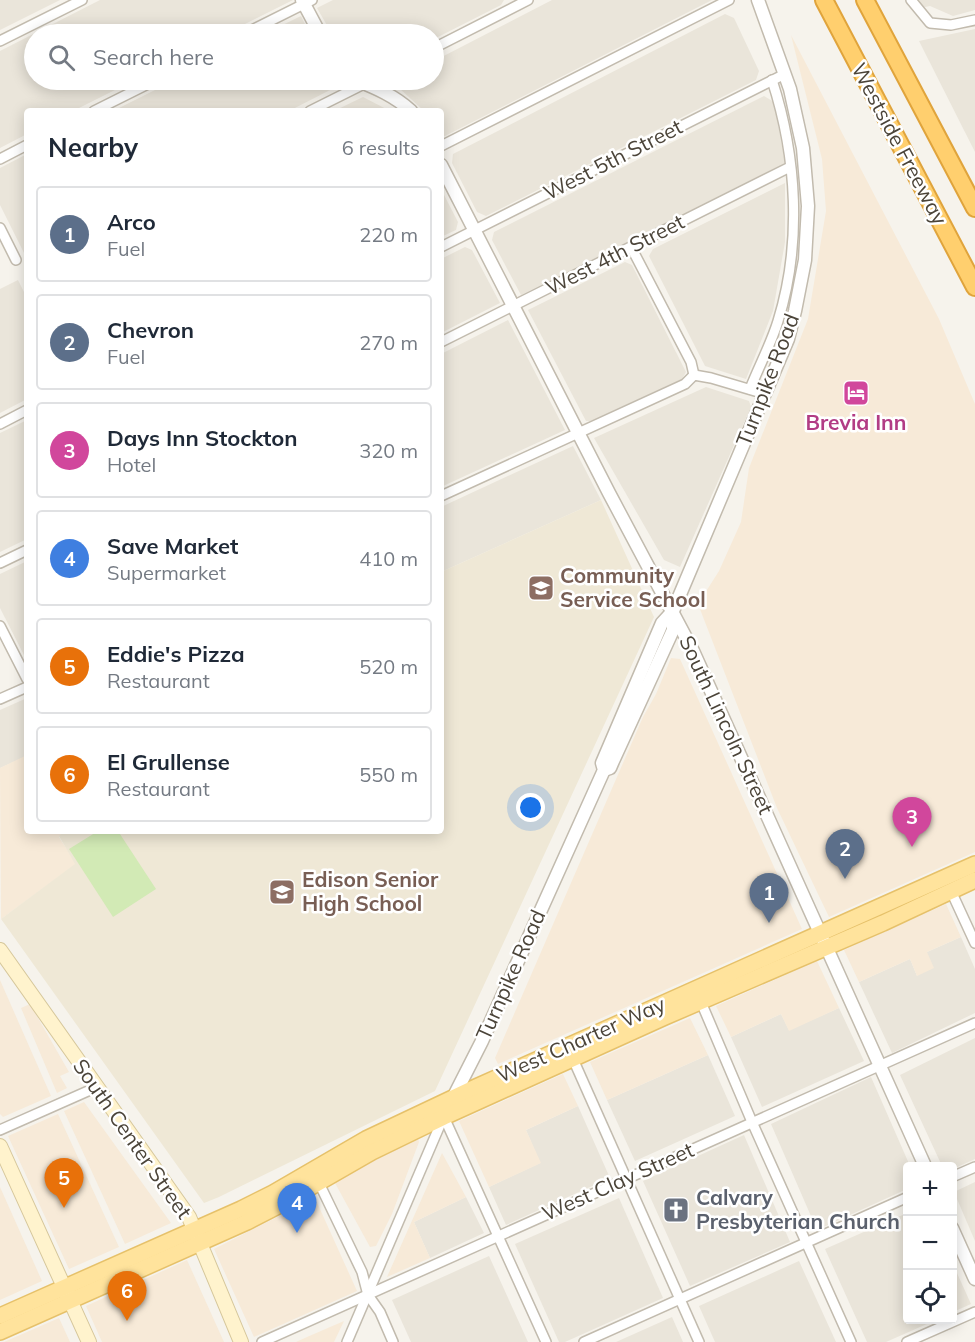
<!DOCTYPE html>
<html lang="en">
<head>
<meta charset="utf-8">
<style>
  body { margin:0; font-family:Mulish,sans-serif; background:#f2f2f3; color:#1f2937 }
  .controls { position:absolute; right:18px; bottom:18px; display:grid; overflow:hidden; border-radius:6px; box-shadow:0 3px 15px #0003 }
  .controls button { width:54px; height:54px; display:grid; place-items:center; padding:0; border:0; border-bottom:2px solid #e0e1e3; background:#fff; color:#1f2937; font:30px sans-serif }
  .you { position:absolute; left:531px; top:808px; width:21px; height:21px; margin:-15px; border:4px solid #fff; border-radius:50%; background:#1a73e8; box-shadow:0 0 0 9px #1a73e833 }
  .badge { display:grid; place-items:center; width:39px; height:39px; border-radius:50%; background:#fc3f1d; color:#fff; font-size:20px; font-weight:700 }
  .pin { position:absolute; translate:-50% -50px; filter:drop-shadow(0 2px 3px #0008) }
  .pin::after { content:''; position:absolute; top:32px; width:21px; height:18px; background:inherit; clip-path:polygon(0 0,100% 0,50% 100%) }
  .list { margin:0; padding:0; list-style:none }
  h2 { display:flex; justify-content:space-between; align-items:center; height:78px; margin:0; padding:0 24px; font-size:26px }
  h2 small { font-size:20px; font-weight:400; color:#747a83 }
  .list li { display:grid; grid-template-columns:39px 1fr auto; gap:18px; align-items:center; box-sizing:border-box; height:96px; margin:0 12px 12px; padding:0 12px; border:2px solid #e0e1e3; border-radius:6px }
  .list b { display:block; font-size:22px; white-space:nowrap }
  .list p { margin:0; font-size:20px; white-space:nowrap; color:#747a83 }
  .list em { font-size:20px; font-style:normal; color:#747a83 }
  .icon { flex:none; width:33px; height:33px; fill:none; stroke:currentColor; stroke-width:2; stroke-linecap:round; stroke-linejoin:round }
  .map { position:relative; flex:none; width:975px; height:1342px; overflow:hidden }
  .search { position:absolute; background:#fff; box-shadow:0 3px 15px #0003; left:24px; top:24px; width:420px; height:66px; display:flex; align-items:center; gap:15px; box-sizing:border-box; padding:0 21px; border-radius:33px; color:#747a83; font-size:22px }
  .panel { position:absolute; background:#fff; box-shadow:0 3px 15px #0003; left:24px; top:108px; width:420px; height:726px; border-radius:6px }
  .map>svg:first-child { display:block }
  .residential { fill:#eae5da }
  .commercial { fill:#f7ead8 }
  .education { fill:#efe8d6 }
  .green { fill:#d2eab5 }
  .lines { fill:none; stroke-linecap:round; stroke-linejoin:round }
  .minor-casing { stroke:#c2bbae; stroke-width:12 }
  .tertiary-casing { stroke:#c2bbae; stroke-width:15 }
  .secondary-casing { stroke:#d6c79b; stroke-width:16 }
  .primary-casing { stroke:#e6c16a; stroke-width:18 }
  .motorway-casing { stroke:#e0a43c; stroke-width:20 }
  .minor { stroke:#fff; stroke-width:9 }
  .tertiary { stroke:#fff; stroke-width:12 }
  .secondary { stroke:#fff3cd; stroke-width:14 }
  .primary { stroke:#ffe39c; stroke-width:15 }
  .motorway { stroke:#ffcf6e; stroke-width:16 }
  .labels { text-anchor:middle; stroke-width:5; stroke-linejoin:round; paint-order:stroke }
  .street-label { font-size:21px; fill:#4b4439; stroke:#fff }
  .hotel-label { font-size:21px; font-weight:bold; fill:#b23c85; stroke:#fff }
  .education-label { font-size:21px; font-weight:bold; fill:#785e54; stroke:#fff; text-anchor:start }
  .worship-label { font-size:21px; font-weight:bold; fill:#5b616d; stroke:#fff; text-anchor:start }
</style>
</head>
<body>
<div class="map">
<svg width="975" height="1342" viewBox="0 0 975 1342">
  <rect width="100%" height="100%" fill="#f6f3ec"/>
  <g class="residential">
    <path d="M0,0h60l-60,30z"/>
    <path d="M100,0h193l-68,34h-191v46h101l-62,31h-46v23l-27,14v-97z"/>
    <path d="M333,0h171l-3,5 -67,34v-5h-102l-15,-26z"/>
    <path d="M552,0h160l-267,136 -4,-1v-24h-17l-25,-23 2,-8h33v-19z"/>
    <path d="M912,0h63v10l-22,6 -23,-10 -14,3z"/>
    <path d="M725,14l9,4 25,53 -3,9 -270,136 -9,-4 -25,-49 1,-9z"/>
    <path d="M301,16l9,18h-46z"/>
    <path d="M975,29v123l-56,-111z"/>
    <path d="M175,80h155l4,8 -45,23h-176z"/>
    <path d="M764,96l10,6 11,61 -264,132 -29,-55 2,-8z"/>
    <path d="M363,97l27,14h-56z"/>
    <path d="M27,154v100l-2,1 -25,-50v-37z"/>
    <path d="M785,183v59l-12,69 -27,68 -41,-13 -56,-110 4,-7z"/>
    <path d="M441,189l17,33 -2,8 -15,7z"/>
    <path d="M465,247l7,3 28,53 -59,30v-74z"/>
    <path d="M625,262l7,3 54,107 -4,7 -91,42h-5l-58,-111z"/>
    <path d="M18,280l9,18v101l-27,14v-124z"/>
    <path d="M508,320l57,110 -124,57v-133z"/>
    <path d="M706,387l43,14 2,6 -71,160 -16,-7 -70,-122z"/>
    <path d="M27,420v119l-27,13v-119z"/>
    <path d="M573,446l28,54 -160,72v-65z"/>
    <path d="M27,561v100l-27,-53v-34z"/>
    <path d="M27,698v58l-27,12v-58z"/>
    <path d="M961,937l14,32v44l-83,40 -33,-71 51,-23 7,17 10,-24z"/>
    <path d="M839,1008l25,53 -102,46 -31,-70 50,-23 8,16z"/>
    <path d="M975,1038v121l-22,10 -1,-3h-10l-42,-91z"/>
    <path d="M708,1055l27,61 -100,45 -28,-61z"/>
    <path d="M871,1077l39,89h-2l-1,23 -90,41 -46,-106z"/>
    <path d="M578,1106l32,72 -104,47 -17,-38 51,-24 -14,-33z"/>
    <path d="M744,1135l46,107 -100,44 -47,-105z"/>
    <path d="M975,1182v59l-21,-49z"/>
    <path d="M466,1197l18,36 -54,25 -16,-36z"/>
    <path d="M619,1198l44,100 -98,44h-6l-44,-98z"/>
    <path d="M907,1213l1,107h28l-50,22h-19l-42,-93z"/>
    <path d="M489,1256l39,86h-117l-19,-42z"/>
    <path d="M799,1261l37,81h-121l-16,-36z"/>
    <path d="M952,1262l19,42 -18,8h-1z"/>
    <path d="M672,1317l11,25h-67z"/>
  </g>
  <g class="commercial">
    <path d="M791,35l148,284 36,85v448l-146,65 -52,-109 -79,-204 21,-33 22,-49 8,-54 59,-149 18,-108 -4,-52z"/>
    <path d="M671,658l9,1 122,270 -304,135 -3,-6 148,-341 13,-23z"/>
    <path d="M27,755v76h38l-6,6 17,27 -75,55 -1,-151z"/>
    <path d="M946,904l15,33 -34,15 7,16 -17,8 -7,-17 -51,23 -15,-32z"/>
    <path d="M817,961l22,47 -50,23 -8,-17 -50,23 -15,-31z"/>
    <path d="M0,980l51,116 -48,21 -3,-3z"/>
    <path d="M30,1004l39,68 -9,4 7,12 -10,5 -36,-85z"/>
    <path d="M690,1018l18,37 -101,45 -17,-38z"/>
    <path d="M563,1074l15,32 -52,24 15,33 -52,24 -30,-66z"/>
    <path d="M84,1102l87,121 -46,21 -61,-133z"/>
    <path d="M58,1114l61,133 -50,22 -61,-133z"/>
    <path d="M418,1139l1,3 -27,72 -16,32 -6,1 -35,-64 2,-5z"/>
    <path d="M442,1153l24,44 -52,25 16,36 -43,19z"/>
    <path d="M0,1187l42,94 -42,19z"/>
    <path d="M315,1198l42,93 -103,46 -40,-88z"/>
    <path d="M187,1260l37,82h-122l-16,-36z"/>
    <path d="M59,1318l11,24h-66z"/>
    <path d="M344,1321l-10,21h-38l11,-5z"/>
  </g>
  <path class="education" d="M601,500l53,117 -219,474 -216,106 -15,6 -203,-284 74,-55 -16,-28 6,-5h376v-259z"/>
  <path class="green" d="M98,831h20l38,58 -43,28 -44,-68z"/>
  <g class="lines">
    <defs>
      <g id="minor">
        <path d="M911,0l19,23 21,2 24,-5"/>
        <path d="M244,34l68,-34"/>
        <path d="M0,41l82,-41"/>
        <path d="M434,48l94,-48"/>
        <path d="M94,111l62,-31"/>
        <path d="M310,111l62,-31"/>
        <path d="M441,146l288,-146"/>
        <path d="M0,159l27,-14"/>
        <path d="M0,228l16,32"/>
        <path d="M441,247l344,-173"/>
        <path d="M631,247l60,115 3,13"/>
        <path d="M441,342l349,-175"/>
        <path d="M750,389c9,-23 21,-45 28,-68 24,-77 19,-164 -6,-241"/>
        <path d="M0,424l27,-14"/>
        <path d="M441,496l244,-112 9,-9 17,3 54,16"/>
        <path d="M0,563l27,-13"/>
        <path d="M0,626l27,53"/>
        <path d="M0,699l27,-12"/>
        <path d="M951,891l24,52"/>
        <path d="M701,1002l51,120 99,220"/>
        <path d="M573,1059l126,283"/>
        <path d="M444,1117l102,225"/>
        <path d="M0,1130l97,-43"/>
        <path d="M952,1177l23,-10"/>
        <path d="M319,1183l43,89 6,23 12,17 13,30"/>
        <path d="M262,1342l713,-319"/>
        <path d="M347,1342l96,-224"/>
        <path d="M584,1342l324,-145"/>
        <path d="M907,1342l68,-30"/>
      </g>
      <g id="tertiary">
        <path d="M302,0l18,34"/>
        <path d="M356,80c20,8 39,16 55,31"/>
        <path d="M441,165l168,328 84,158 232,515"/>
        <path d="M604,770l6,-2 3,-7 60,-131v-19l115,-272 7,-28 10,-51 3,-54 -5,-58 -13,-59 -32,-89"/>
        <path d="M451,1102l31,-61 122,-271 -2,-7 60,-140 11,-12"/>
        <path d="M952,1228l23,51"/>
      </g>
      <g id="secondary">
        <path d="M0,950l189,267 52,125"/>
        <path d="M0,1146l89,196"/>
      </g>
      <g id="primary">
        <path d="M0,1316l241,-107 32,-16 93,-54 110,-52 499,-223"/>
        <path d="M0,1332l247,-110 31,-16 94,-54 72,-35 221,-100 218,-94 92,-43"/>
      </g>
      <g id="motorway">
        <path d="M824,0l151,287"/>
        <path d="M865,0l110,208"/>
      </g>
    </defs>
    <use href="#minor" class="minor-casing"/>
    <use href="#tertiary" class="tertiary-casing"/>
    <use href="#secondary" class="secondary-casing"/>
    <use href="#primary" class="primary-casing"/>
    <use href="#motorway" class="motorway-casing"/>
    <use href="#minor" class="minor"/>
    <use href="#tertiary" class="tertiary"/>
    <use href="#secondary" class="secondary"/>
    <use href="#primary" class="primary"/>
    <use href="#motorway" class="motorway"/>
  </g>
  <defs>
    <symbol id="hotel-square" viewBox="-11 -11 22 22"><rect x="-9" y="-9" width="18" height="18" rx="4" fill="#d1479c" stroke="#fff"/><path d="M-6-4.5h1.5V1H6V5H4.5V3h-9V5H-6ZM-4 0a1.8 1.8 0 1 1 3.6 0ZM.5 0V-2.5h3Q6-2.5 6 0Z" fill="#fff"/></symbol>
    <symbol id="school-square" viewBox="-11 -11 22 22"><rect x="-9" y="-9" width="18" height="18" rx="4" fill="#8d6e63" stroke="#fff"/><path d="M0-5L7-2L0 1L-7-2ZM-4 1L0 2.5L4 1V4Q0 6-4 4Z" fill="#fff"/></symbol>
    <symbol id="church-square" viewBox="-11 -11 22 22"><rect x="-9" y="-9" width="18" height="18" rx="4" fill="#6b7280" stroke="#fff"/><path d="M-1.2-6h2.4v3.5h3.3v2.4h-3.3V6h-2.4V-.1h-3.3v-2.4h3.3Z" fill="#fff"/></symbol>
  </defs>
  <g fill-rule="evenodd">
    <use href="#hotel-square" x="841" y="378" width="30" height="30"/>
    <use href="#school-square" x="526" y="573" width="30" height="30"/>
    <use href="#school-square" x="267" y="877" width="30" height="30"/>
    <use href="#church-square" x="661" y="1195" width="30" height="30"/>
  </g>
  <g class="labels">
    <g class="street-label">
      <text transform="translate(899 144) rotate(62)" y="7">Westside Freeway</text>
      <text transform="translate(613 160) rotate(-27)" y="7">West 5th Street</text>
      <text transform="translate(615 255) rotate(-27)" y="7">West 4th Street</text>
      <text transform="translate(768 380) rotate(-69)" y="7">Turnpike Road</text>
      <text transform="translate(726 725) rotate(65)" y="7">South Lincoln Street</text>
      <text transform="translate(511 975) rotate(-66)" y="7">Turnpike Road</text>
      <text transform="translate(581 1040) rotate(-24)" y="7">West Charter Way</text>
      <text transform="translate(132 1139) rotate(55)" y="7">South Center Street</text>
      <text transform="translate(618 1182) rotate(-24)" y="7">West Clay Street</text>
    </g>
    <g class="hotel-label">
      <text x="856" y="430">Brevia Inn</text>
    </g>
    <g class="education-label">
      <text x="560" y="583">Community<tspan x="560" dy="24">Service School</tspan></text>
      <text x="302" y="887">Edison Senior<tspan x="302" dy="24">High School</tspan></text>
    </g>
    <g class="worship-label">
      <text x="696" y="1205">Calvary<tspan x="696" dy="24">Presbyterian Church</tspan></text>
    </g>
  </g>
</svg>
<div class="controls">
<button>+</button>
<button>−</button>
<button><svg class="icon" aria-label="locate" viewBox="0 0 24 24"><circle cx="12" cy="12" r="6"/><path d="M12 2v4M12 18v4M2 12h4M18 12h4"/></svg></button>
</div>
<div class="you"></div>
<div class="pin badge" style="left:769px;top:923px;background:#5c6f8a">1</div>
<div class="pin badge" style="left:845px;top:879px;background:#5c6f8a">2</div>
<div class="pin badge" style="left:912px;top:847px;background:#d1479c">3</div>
<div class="pin badge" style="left:297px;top:1233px;background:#3f7fe0">4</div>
<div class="pin badge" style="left:64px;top:1208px;background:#e8710a">5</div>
<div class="pin badge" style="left:127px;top:1321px;background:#e8710a">6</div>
<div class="search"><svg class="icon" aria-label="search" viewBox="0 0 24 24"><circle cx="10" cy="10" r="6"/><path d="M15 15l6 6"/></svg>Search here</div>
<section class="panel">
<h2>Nearby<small>6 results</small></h2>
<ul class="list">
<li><span class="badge" style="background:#5c6f8a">1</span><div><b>Arco</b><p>Fuel</p></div><em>220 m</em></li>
<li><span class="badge" style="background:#5c6f8a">2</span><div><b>Chevron</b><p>Fuel</p></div><em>270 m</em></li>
<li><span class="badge" style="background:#d1479c">3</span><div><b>Days Inn Stockton</b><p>Hotel</p></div><em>320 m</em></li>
<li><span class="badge" style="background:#3f7fe0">4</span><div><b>Save Market</b><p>Supermarket</p></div><em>410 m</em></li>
<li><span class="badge" style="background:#e8710a">5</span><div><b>Eddie's Pizza</b><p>Restaurant</p></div><em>520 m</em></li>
<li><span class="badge" style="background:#e8710a">6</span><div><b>El Grullense</b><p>Restaurant</p></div><em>550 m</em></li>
</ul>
</section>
</div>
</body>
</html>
